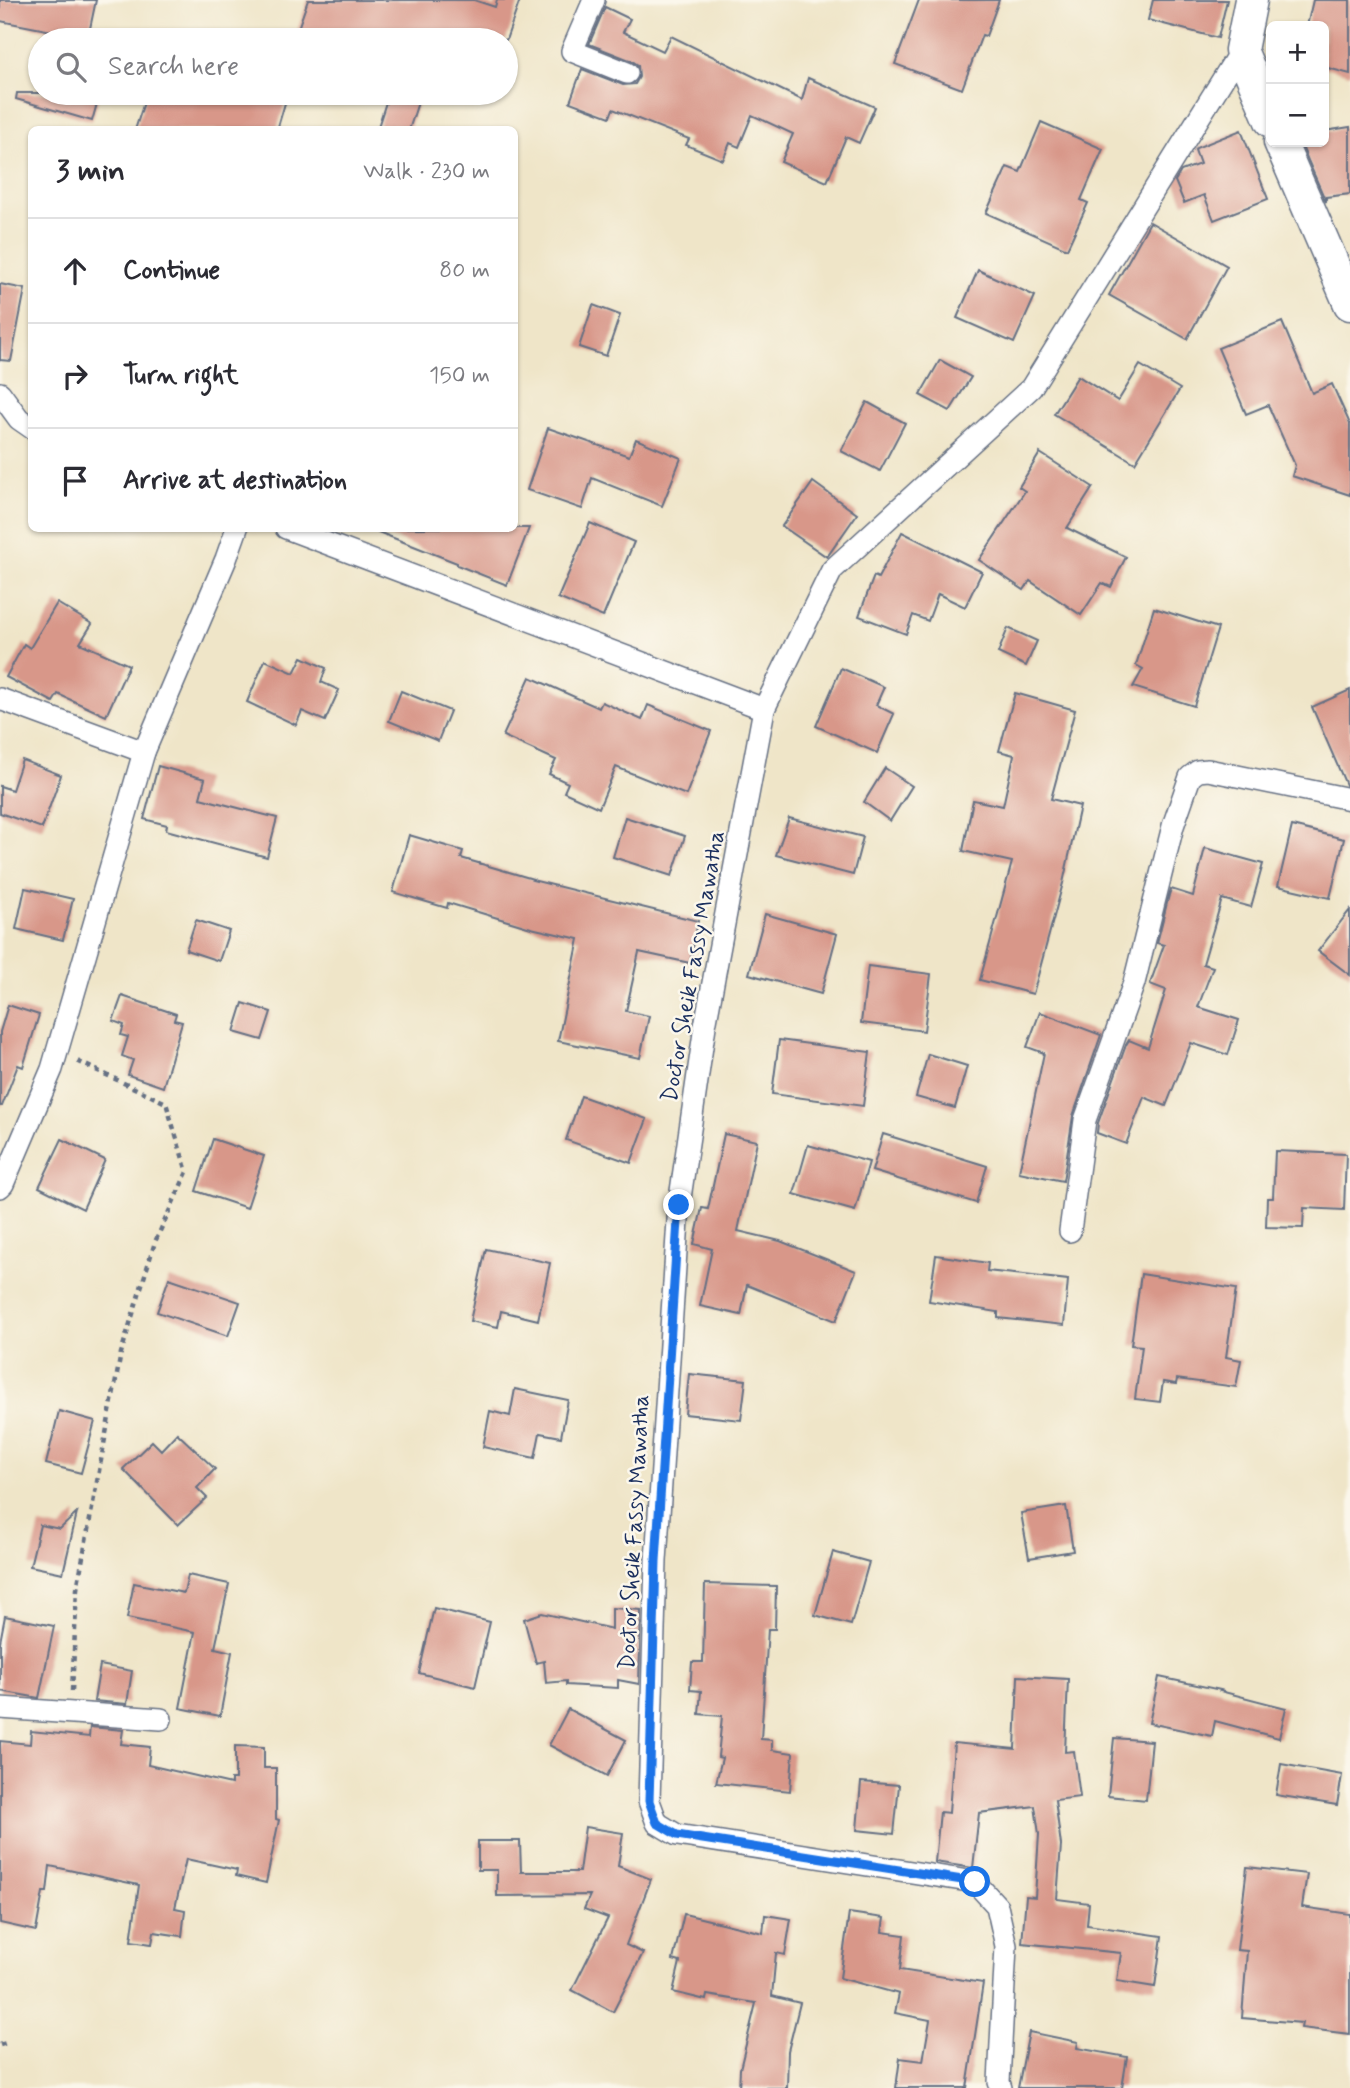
<!DOCTYPE html>
<html lang="en">
<head>
<meta charset="utf-8">
<style>
  body { margin:0; font-family:Mynerve,sans-serif; background:#f7f7f7; color:#2b2b33 }
  .controls { position:absolute; right:21px; top:21px; display:grid; overflow:hidden; border-radius:10px; box-shadow:0 2px 5px #0004 }
  .controls button { width:63px; height:63px; display:grid; place-items:center; padding:0; border:0; border-bottom:2px solid #e1e1e2; background:#fff; color:#2b2b33; font:35px sans-serif }
  .stop { position:absolute; width:21px; height:21px; margin:-16px; border:5px solid #1a73e8; border-radius:50%; background:#fff }
  .stop.end { background:#1a73e8; border-color:#fff; box-shadow:0 2px 7px #0008 }
  .list { margin:0; padding:0; list-style:none }
  h2 { display:flex; justify-content:space-between; align-items:center; height:91px; margin:0; padding:0 28px; font-size:30px }
  h2 small { font-size:23px; font-weight:400; color:#7c7c81 }
  .list li { display:grid; grid-template-columns:46px 1fr auto; gap:21px; align-items:center; box-sizing:border-box; height:105px; padding:0 28px; border-top:2px solid #e1e1e2 }
  .list b { display:block; font-size:26px; white-space:nowrap }
  .list em { font-size:23px; font-style:normal; color:#7c7c81 }
  .icon { flex:none; width:38px; height:38px; fill:none; stroke:currentColor; stroke-width:2; stroke-linecap:round; stroke-linejoin:round }
  .map { position:relative; flex:none; width:1350px; height:2088px; overflow:hidden }
  .search { position:absolute; background:#fff; box-shadow:0 2px 5px #0004; left:28px; top:28px; width:490px; height:77px; display:flex; align-items:center; gap:18px; box-sizing:border-box; padding:0 24px; border-radius:38px; color:#7c7c81; font-size:26px }
  .panel { position:absolute; background:#fff; box-shadow:0 2px 5px #0004; left:28px; top:126px; width:490px; height:406px; border-radius:10px }
  .map>svg:first-child { display:block }
  .building { fill:#d89789 }
  .lines { fill:none; stroke-linecap:round; stroke-linejoin:round }
  .street-casing { stroke:#656f83; stroke-width:24 }
  .secondary-casing { stroke:#656f83; stroke-width:35 }
  .path { stroke:#656f83; stroke-width:4.5; stroke-dasharray:5 5; stroke-linecap:butt }
  .street { stroke:#fff; stroke-width:21 }
  .secondary { stroke:#fff; stroke-width:32 }
  .route { stroke:#1a73e8; stroke-width:9 }
  .labels { text-anchor:middle; stroke-width:5; stroke-linejoin:round; paint-order:stroke }
  .street-label { font-size:23px; fill:#1b2f5e; stroke:#fbf7ec }
</style>
</head>
<body>
<div class="map">
<svg width="1350" height="2088" viewBox="0 0 1350 2088">
  <rect width="100%" height="100%" fill="#fbf7ec"/>
  <filter id="ink" filterUnits="userSpaceOnUse"><feTurbulence type="fractalNoise" baseFrequency=".0143" numOctaves="2"/><feDisplacementMap in="SourceGraphic" scale="14" xChannelSelector="R" yChannelSelector="G"/><feConvolveMatrix kernelMatrix="1 2 1 2 8 2 1 2 1" color-interpolation-filters="sRGB"/></filter>
  <filter id="wash" filterUnits="userSpaceOnUse"><feTurbulence type="fractalNoise" baseFrequency=".00686" numOctaves="4" result="noise"/><feDisplacementMap in="SourceGraphic" scale="28" xChannelSelector="R" yChannelSelector="G"/><feGaussianBlur stdDeviation="1.57" result="paint"/><feColorMatrix in="noise" values="0 0 0 0 0 0 0 0 0 0 0 0 0 0 0 0 0 1.4 0 .05"/><feComposite in="paint" operator="in"/></filter>
  <g filter="url(#wash)">
    <rect width="100%" height="100%" fill="#efe5c8"/>
    <g id="blocks">
      <g class="building">
        <path d="M0,0h96l-8,38 -88,-17z"/>
        <path d="M308,0h166l21,7 2,-7h23l-14,40h-212z"/>
        <path d="M919,0h80l-13,36 -4,-1 -20,54 -67,-25z"/>
        <path d="M1153,0h74l-9,38 -70,-18z"/>
        <path d="M1313,0h37v74l-26,-7v-41h-17z"/>
        <path d="M605,7l25,12 -7,13 40,19 8,-15 131,64 6,-22 67,29 -16,36 -13,-6 -19,45 -46,-20 12,-28 -41,-19 -13,32 -9,-4 -7,17 -37,-15 3,-6 -76,-30 -3,8 -40,-15 12,-33 41,16 12,-1 4,-7 -1,-12 -6,-4 -43,-17z"/>
        <path d="M17,93h83l-8,28 -76,-22z"/>
        <path d="M147,93h141l-11,37h-142z"/>
        <path d="M389,93h32l-12,37h-32z"/>
        <path d="M1041,122l62,27 -22,51 7,3 -21,46 -81,-36 21,-46 13,5z"/>
        <path d="M1350,127v67l-24,3v5l-26,-60h24v-11z"/>
        <path d="M1241,130l27,69 -54,21 -10,-25 -20,8 -9,-22 6,-10 19,-7 -5,-14 1,-2z"/>
        <path d="M1150,222l77,44 -40,73 -78,-44z"/>
        <path d="M978,270l57,26 -21,47 -57,-25z"/>
        <path d="M0,284l25,5 -14,72 -11,-1z"/>
        <path d="M593,305l27,10 -14,41 -27,-9z"/>
        <path d="M1282,322l30,71 20,-9 18,40v71l-58,-19 3,-11 -27,-60 -22,9 -28,-66z"/>
        <path d="M940,360l31,17 -21,34 -30,-16z"/>
        <path d="M1140,365l40,24 -45,74 -81,-49 24,-38 40,25z"/>
        <path d="M867,402l38,21 -25,48 -39,-20z"/>
        <path d="M548,428l81,28 7,-17 45,19 -19,48 -70,-28 -10,31 -55,-19z"/>
        <path d="M1040,453l53,34 -26,41 59,29 -15,30 -9,-4 -21,32 -51,-34 -6,9 -45,-30 46,-69 -6,-4z"/>
        <path d="M813,482l44,32 -30,43 -45,-31z"/>
        <path d="M590,523l44,19 -31,75 -45,-19z"/>
        <path d="M373,528h156l-22,57 -50,-20v-2l-84,-33z"/>
        <path d="M902,532l80,40 -17,35 -27,-13 -10,27 -15,-6 -7,19 -47,-18 15,-40 4,2z"/>
        <path d="M57,603l35,21 -12,19 49,22 -23,51 -48,-22 -5,8 -47,-25 18,-33 6,4z"/>
        <path d="M1154,608l64,20 -24,78 -61,-19 10,-18 -7,-4z"/>
        <path d="M1008,628l29,13 -11,25 -28,-13z"/>
        <path d="M302,657l24,11 -5,14 18,8 -14,31 -23,-10 -6,14 -49,-23 18,-42 29,13z"/>
        <path d="M841,668l43,19 -8,18 18,9 -17,39 -61,-27z"/>
        <path d="M530,677l69,31 3,-6 40,18 6,-15 63,26 -25,64 -70,-28 -17,41 -35,-16 4,-9 -19,-9 7,-14 -53,-24z"/>
        <path d="M1350,690v96l-4,-1 -34,-78z"/>
        <path d="M401,691l49,20 -12,30 -49,-20z"/>
        <path d="M1015,693l60,17 -24,89 29,7 -17,77 -30,111 -53,-14 32,-118 -49,-11 10,-51 30,6 11,-51 -15,-4z"/>
        <path d="M22,760l39,15 -19,53 -42,-15v-27l12,4z"/>
        <path d="M158,766l47,13 -5,19 77,20 -10,39 -101,-27 1,-5 -23,-6z"/>
        <path d="M885,768l27,18 -22,35 -26,-19z"/>
        <path d="M625,817l60,19 -13,40 -59,-19z"/>
        <path d="M789,818l74,19 -10,38 -77,-20z"/>
        <path d="M1292,826l52,13 -14,59 -52,-12z"/>
        <path d="M409,835l54,16 -2,7 72,21 -1,1 166,41 -8,42 -51,-11 -13,59 23,5 -9,42 -82,-17 21,-102 -48,-11 -83,-25 -1,5 -54,-16z"/>
        <path d="M1205,848l58,16 -12,43 -29,-8 -19,65 10,3 -15,40 41,13 -11,35 -37,-12 -25,63 -22,-9 -18,47 -29,-11 1,-10 28,-78 3,-5 19,8 18,-58 -16,-6 14,-39 -7,-2 12,-48 2,-6 22,7z"/>
        <path d="M25,888l48,11 -10,41 -47,-11z"/>
        <path d="M1350,910v65l-32,-24z"/>
        <path d="M765,914l72,20 -16,60 -72,-20z"/>
        <path d="M196,920l33,11 -10,30 -33,-11z"/>
        <path d="M868,966l63,8 -7,57 -63,-8z"/>
        <path d="M122,996l54,18 -2,6 8,2 -19,65 -35,-12 5,-15 -11,-4 6,-19 -7,-2 3,-10 -11,-4z"/>
        <path d="M243,1003l28,9 -9,28 -28,-8z"/>
        <path d="M8,1005l31,10 -16,52 -5,-2 -16,41h-2v-74z"/>
        <path d="M1040,1012l61,23 -28,81 -10,65 -44,-9 25,-119 -17,-6z"/>
        <path d="M779,1040l91,12 -7,54 -91,-12z"/>
        <path d="M928,1054l39,12 -12,42 -39,-11z"/>
        <path d="M581,1096l66,23 -16,44 -65,-23z"/>
        <path d="M724,1134l33,7 -19,90 42,10 76,30 -20,50 -89,-36 -6,30 -41,-9 12,-57 -18,-5 8,-36 6,1z"/>
        <path d="M883,1134l104,32 -11,37 -104,-32z"/>
        <path d="M62,1139l43,21 -22,49 -44,-22z"/>
        <path d="M213,1139l51,17 -17,52 -51,-17z"/>
        <path d="M808,1145l61,17 -14,49 -61,-17z"/>
        <path d="M1275,1151l71,3 -2,56 -40,-2 -1,20 -37,-1 1,-29h6z"/>
        <path d="M486,1249l64,14 -12,57 -37,-9 -3,16 -28,-6z"/>
        <path d="M936,1255l52,8 -1,8 81,9 -4,45 -66,-7v-6l-69,-11z"/>
        <path d="M1141,1274l95,15 -10,68 15,3 -5,27 -59,-8 -1,5 -13,-2 -3,20 -25,-3 7,-53 -11,-1z"/>
        <path d="M169,1278l71,24 -12,34 -71,-24z"/>
        <path d="M689,1374l57,6 -5,40 -56,-6z"/>
        <path d="M515,1389l53,11 -7,37 -21,-4 -5,25 -52,-11 7,-36 20,5z"/>
        <path d="M59,1411l36,10 -14,52 -35,-9z"/>
        <path d="M177,1433l38,36 -18,19 10,10 -29,27 -55,-56 29,-28 9,9z"/>
        <path d="M1066,1506l7,45 -44,7 -8,-45z"/>
        <path d="M77,1513l-14,60 -33,-7 10,-41 20,4z"/>
        <path d="M833,1552l36,10 -18,63 -36,-10z"/>
        <path d="M188,1575l41,9 -14,64 17,4 -12,64 -40,-8 15,-76 -68,-14 7,-35 50,10z"/>
        <path d="M705,1584l71,2 -1,43h-7l-7,110 11,1v10l21,3 -3,38 -74,-8 6,-25 -4,-1 4,-41 -23,-2 2,-23 -11,-1 2,-28h11z"/>
        <path d="M434,1608l56,14 -15,65 -56,-14z"/>
        <path d="M612,1608l29,2 -2,74 -21,-4v8l-52,-3v-4l-20,2 -2,-22 -8,2 -12,-44 18,-6 70,16z"/>
        <path d="M5,1616l49,10 -15,72 -39,-7v-49z"/>
        <path d="M100,1665l32,6 -5,33 -33,-3z"/>
        <path d="M1018,1676l50,3 -3,73 9,-1 6,46 -25,3 6,45 -4,54 32,4 -2,22 75,11 -7,51 -38,-6 4,-28 -99,-10 4,-47 9,1 4,-63 -4,-28 -56,7 -6,55 -38,-6 5,-50 9,1 5,-70 61,6z"/>
        <path d="M1159,1677l62,13 -1,1 66,17 -7,30 -64,-17 -3,15 -63,-13z"/>
        <path d="M568,1709l58,31 -19,36 -58,-31z"/>
        <path d="M90,1727l33,3 -2,14 29,3 -2,18 83,19v-5h4v-33l29,1v21h12v51l3,1 -13,63 -30,-7 1,-6 -51,-11 -11,49 10,2 -3,26 -28,-4 -2,12 -21,-3 8,-56 -89,-19 -3,26h-4l-7,39 -36,-8v-182l30,3 1,-13 58,6z"/>
        <path d="M1114,1738l38,3 -6,59 -38,-4z"/>
        <path d="M1281,1764l61,11 -5,30 -61,-10z"/>
        <path d="M861,1782l38,3 -5,49 -37,-4z"/>
        <path d="M585,1827l38,6 -5,33 33,13 -25,66 17,8 -30,59 -41,-22 36,-72 -24,-9 6,-14 -93,1v-26h-19v-29h42l1,31h58z"/>
        <path d="M1247,1867l60,7 -5,33 48,7v120l-49,-6 1,-5 -60,-5 5,-67 -10,-1z"/>
        <path d="M849,1913l35,5 -2,14 22,3 -4,35 83,13 -16,105h-71l4,-30 23,3 7,-41 -35,-7 4,-19 -59,-16z"/>
        <path d="M684,1914l79,19 2,-18 26,4 -6,36 -9,-2 -4,43 28,7 -12,48 -1,37h-48l1,-19 16,-66 -49,-8 -1,5 -33,-8 7,-30 -7,-2z"/>
        <path d="M1029,2032l49,10 -1,6 50,9 -5,31h-104z"/>
      </g>
    </g>
  </g>
  <g filter="url(#ink)">
    <use href="#blocks" fill-opacity="0" stroke="#656f83" stroke-width="2"/>
    <g class="lines">
      <defs>
        <g id="street">
          <path d="M594,0l-22,51 55,22"/>
          <path d="M0,393l19,26 13,9"/>
          <path d="M286,528l478,181"/>
          <path d="M0,699l144,53"/>
          <path d="M0,1187l3,-3 49,-115 92,-317 82,-193 11,-31"/>
          <path d="M1070,1231l15,-111 49,-137 39,-157 17,-49 8,-6 10,-1 142,29"/>
          <path d="M0,1708l161,11"/>
          <path d="M1001,2088l-2,-6 7,-136 -9,-40 -22,-24 -298,-47 -20,-12 -8,-22 7,-240 23,-356 26,-179 59,-317 68,-139 199,-182 210,-338"/>
        </g>
        <g id="secondary">
          <path d="M1251,0l-10,50 30,71"/>
          <path d="M1280,142l70,162"/>
        </g>
      </defs>
      <use href="#street" class="street-casing"/>
      <use href="#secondary" class="secondary-casing"/>
      <g class="path">
        <path d="M72,1691l5,-102 44,-236 34,-111 32,-70 -21,-69 -89,-42"/>
        <path d="M0,2045l6,-2"/>
      </g>
      <use href="#street" class="street"/>
      <use href="#secondary" class="secondary"/>
    </g>
  </g>
  <g class="lines" filter="url(#ink)">
    <path class="route" d="M679,1205l-23,356 -7,240 8,22 20,12 298,47"/>
  </g>
  <g class="labels">
    <g class="street-label">
      <text transform="translate(692 966) rotate(-80)" y="8">Doctor Sheik Fassy Mawatha</text>
      <text transform="translate(633 1532) rotate(-87)" y="8">Doctor Sheik Fassy Mawatha</text>
    </g>
  </g>
</svg>
<div class="controls">
<button>+</button>
<button>−</button>
</div>
<div class="stop" style="left:975px;top:1882px"></div>
<div class="stop end" style="left:679px;top:1205px"></div>
<div class="search"><svg class="icon" aria-label="search" viewBox="0 0 24 24"><circle cx="10" cy="10" r="6"/><path d="M15 15l6 6"/></svg>Search here</div>
<section class="panel">
<h2>3 min<small>Walk · 230 m</small></h2>
<ul class="list">
<li><svg class="icon" aria-label="ahead" viewBox="0 0 24 24"><path d="M12 20V5M6 11l6-6 6 6"/></svg><div><b>Continue</b></div><em>80 m</em></li>
<li><svg class="icon" aria-label="right" viewBox="0 0 24 24"><path d="M7 20v-9h11M14 6l5 5-5 5"/></svg><div><b>Turn right</b></div><em>150 m</em></li>
<li><svg class="icon" aria-label="arrive" viewBox="0 0 24 24"><path d="M6 21V4h12l-3 4 3 4H6"/></svg><div><b>Arrive at destination</b></div></li>
</ul>
</section>
</div>
</body>
</html>
